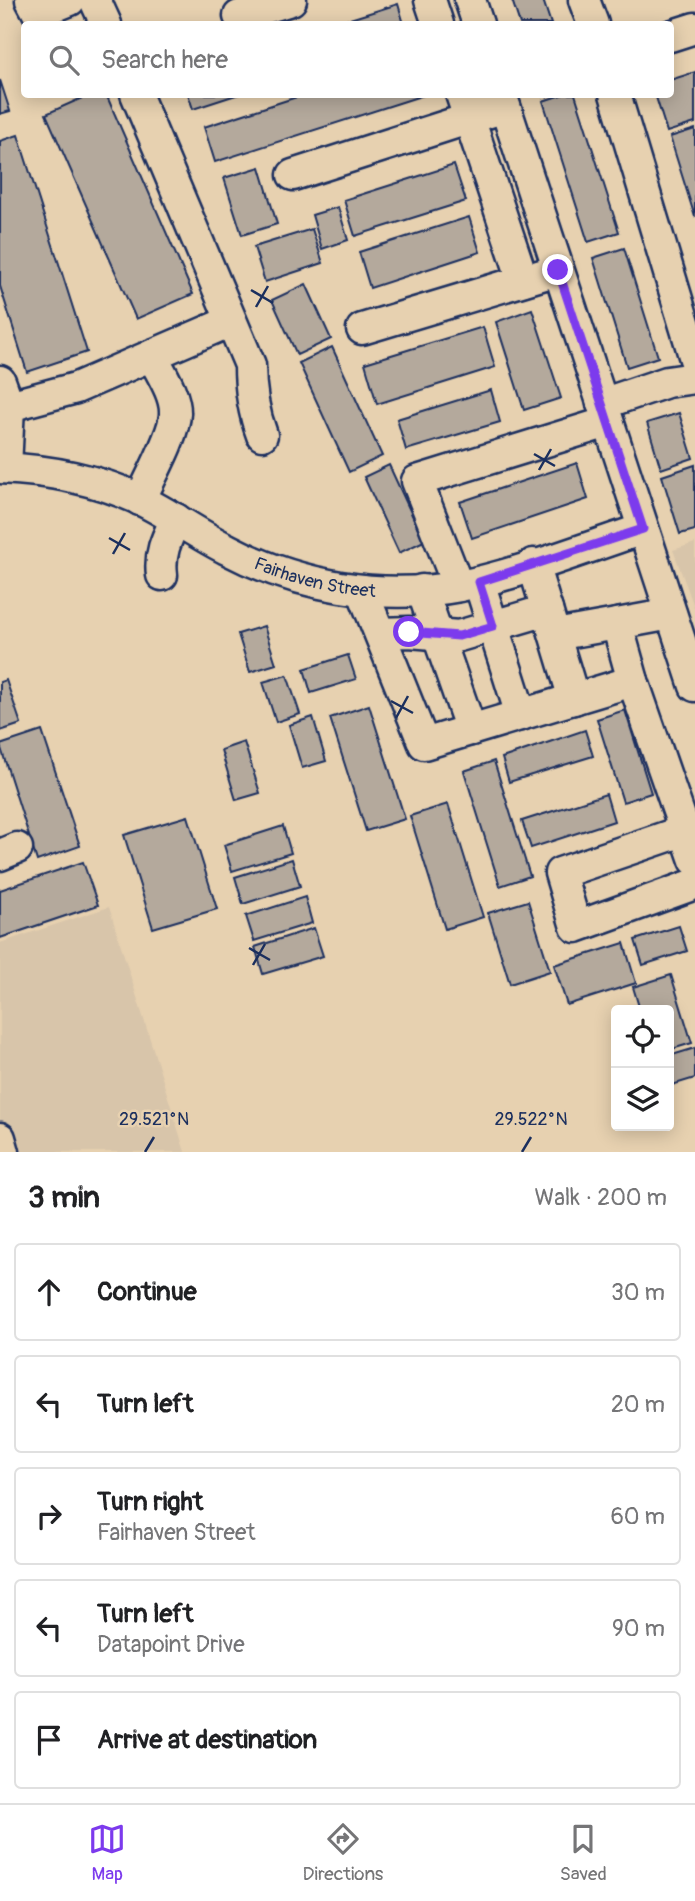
<!DOCTYPE html>
<html lang="en">
<head>
<meta charset="utf-8">
<style>
  body { margin:0; font-family:Pangolin,sans-serif; background:#f2f2f2; color:#202124 }
  .controls { position:absolute; right:21px; bottom:21px; display:grid; overflow:hidden; border-radius:7px; box-shadow:0 4px 18px #0003 }
  .controls button { width:63px; height:63px; display:grid; place-items:center; padding:0; border:0; border-bottom:2px solid #e0e0e0; background:#fff; color:#202124; font:35px sans-serif }
  .stop { position:absolute; width:21px; height:21px; margin:-16px; border:5px solid #7c3aed; border-radius:50%; background:#fff }
  .stop.end { background:#7c3aed; border-color:#fff; box-shadow:0 2px 7px #0008 }
  .list { margin:0; padding:0; list-style:none }
  h2 { display:flex; justify-content:space-between; align-items:center; height:91px; margin:0; padding:0 28px; font-size:30px }
  h2 small { font-size:23px; font-weight:400; color:#757577 }
  .list li { display:grid; grid-template-columns:46px 1fr auto; gap:21px; align-items:center; box-sizing:border-box; height:98px; margin:0 14px 14px; padding:0 14px; border:2px solid #e0e0e0; border-radius:7px }
  .list b { display:block; font-size:26px; white-space:nowrap }
  .list p { margin:0; font-size:23px; white-space:nowrap; color:#757577 }
  .list em { font-size:23px; font-style:normal; color:#757577 }
  .icon { flex:none; width:38px; height:38px; fill:none; stroke:currentColor; stroke-width:2; stroke-linecap:round; stroke-linejoin:round }
  .map { position:relative; flex:none; width:695px; height:1152px; overflow:hidden }
  .search { position:absolute; background:#fff; box-shadow:0 4px 18px #0003; left:21px; right:21px; top:21px; height:77px; display:flex; align-items:center; gap:18px; box-sizing:border-box; padding:0 24px; border-radius:7px; color:#757577; font-size:26px }
  .sheet { height:651px; background:#fff }
  nav { display:flex; justify-content:space-around; align-items:center; box-sizing:border-box; height:98px; border-top:2px solid #e0e0e0; background:#fff; font-size:19px; color:#757577 }
  nav a { display:grid; justify-items:center; gap:4px }
  nav .on { color:#7c3aed }
  .map>svg:first-child { display:block }
  .built { fill:#d8c5aa }
  .building { fill:#b4a99c; stroke:#1b2f5e; stroke-width:2 }
  .lines { fill:none; stroke-linecap:round; stroke-linejoin:round }
  .minor-casing { stroke:#1b2f5e; stroke-width:35 }
  .minor { stroke:#e7d1b0; stroke-width:30 }
  .route { stroke:#7c3aed; stroke-width:9 }
  .ticks { fill:none; stroke:#1b2f5e; stroke-width:2.5 }
  .labels { text-anchor:middle; stroke-width:5; stroke-linejoin:round; paint-order:stroke }
  .street-label { font-size:18px; fill:#1b2f5e; stroke:#e7d1b0 }
  .ticks-label { font-size:18px; text-anchor:middle; fill:#1b2f5e; stroke:#e7d1b0; stroke-width:5; stroke-linejoin:round; paint-order:stroke }
</style>
</head>
<body>
<div class="map">
<svg width="695" height="1152" viewBox="0 0 695 1152">
  <rect width="100%" height="100%" fill="#e7d1b0"/>
  <filter id="ink" filterUnits="userSpaceOnUse"><feTurbulence type="fractalNoise" baseFrequency=".0143" numOctaves="2"/><feDisplacementMap in="SourceGraphic" scale="14" xChannelSelector="R" yChannelSelector="G"/><feConvolveMatrix kernelMatrix="1 2 1 2 8 2 1 2 1" color-interpolation-filters="sRGB"/></filter>
  <g filter="url(#ink)">
    <g class="built">
      <path d="M695,543v66l-22,-59z"/>
      <path d="M109,907l76,245h-185v-209z"/>
    </g>
    <g class="building">
      <path d="M512,0h31l8,24h-31z"/>
      <path d="M398,4l6,20h-70z"/>
      <path d="M695,72v51l-28,9 -12,-38h15v-14z"/>
      <path d="M0,80l10,31 -10,3z"/>
      <path d="M91,94h15l87,200 -57,25 -90,-205z"/>
      <path d="M188,94h51l-46,15z"/>
      <path d="M306,94h121l-212,68 -11,-35z"/>
      <path d="M564,94h11l44,138 -31,10 -45,-141z"/>
      <path d="M695,129v88l-25,-80z"/>
      <path d="M18,135l69,217 -60,20 -27,-86v-145z"/>
      <path d="M454,165l12,36 -111,35 -11,-36z"/>
      <path d="M260,167l17,57 -35,11 -18,-57z"/>
      <path d="M338,207l10,33 -26,9 -10,-34z"/>
      <path d="M469,217l11,35 -110,36 -11,-36z"/>
      <path d="M312,229l11,34 -58,19 -11,-35z"/>
      <path d="M624,248l34,109 -31,10 -34,-109z"/>
      <path d="M306,284l25,55 -34,16 -25,-55z"/>
      <path d="M532,309l29,89 -37,12 -28,-88z"/>
      <path d="M483,327l12,40 -118,37 -12,-41z"/>
      <path d="M332,347l50,109 -33,16 -50,-109z"/>
      <path d="M491,390l9,32 -94,28 -9,-31z"/>
      <path d="M679,413l14,45 -32,11 -14,-46z"/>
      <path d="M577,463l11,36 -116,39 -12,-36z"/>
      <path d="M389,465l35,76 -25,12 -35,-76z"/>
      <path d="M695,465v65l-15,4 -18,-58z"/>
      <path d="M264,626l12,38 -26,8 -12,-38z"/>
      <path d="M348,655l8,24 -45,14 -7,-24z"/>
      <path d="M287,675l13,39 -24,8 -13,-40z"/>
      <path d="M6,680l15,44 -21,7v-49z"/>
      <path d="M369,705l36,114 -39,12 -36,-113z"/>
      <path d="M625,710l26,83 -28,9 -26,-83z"/>
      <path d="M313,717l13,44 -24,7 -13,-43z"/>
      <path d="M585,730l8,26 -84,26 -7,-24z"/>
      <path d="M42,731l38,115 -43,15 -37,-116z"/>
      <path d="M244,742l16,51 -24,7 -15,-50z"/>
      <path d="M494,761l36,115 -30,10 -36,-115z"/>
      <path d="M606,794l8,27 -83,27 -9,-27z"/>
      <path d="M448,804l35,113 -38,12 -35,-113z"/>
      <path d="M188,816l29,93 -64,19 -29,-93z"/>
      <path d="M283,826l8,27 -59,18 -8,-26z"/>
      <path d="M292,859l8,27 -57,18 -8,-27z"/>
      <path d="M83,862l15,43 -98,33v-48z"/>
      <path d="M305,897l7,26 -58,18 -8,-25z"/>
      <path d="M528,901l22,70 -40,13 -22,-71z"/>
      <path d="M679,926l8,25 -44,14 -8,-25z"/>
      <path d="M314,928l9,28 -60,18 -8,-27z"/>
      <path d="M624,943l12,40 -69,22 -13,-40z"/>
      <path d="M671,975l21,68 -23,7v-40h-29l-7,-23z"/>
      <path d="M695,1048v30l-26,8v-30z"/>
    </g>
    <g class="lines">
      <defs>
        <g id="minor">
          <path d="M31,0l7,13 32,-13"/>
          <path d="M95,0l11,24"/>
          <path d="M430,0l8,24"/>
          <path d="M470,0l8,24"/>
          <path d="M584,0l9,24"/>
          <path d="M239,16l52,-16"/>
          <path d="M670,36l25,-8"/>
          <path d="M136,94l114,271c0,25 3,46 12,70"/>
          <path d="M461,94l62,186"/>
          <path d="M501,94l194,592"/>
          <path d="M615,94l80,265"/>
          <path d="M293,175l212,-68"/>
          <path d="M362,329l196,-59"/>
          <path d="M0,381l9,25 -3,62"/>
          <path d="M602,404l65,-22 28,-4"/>
          <path d="M9,406l67,-18 155,-67"/>
          <path id="s1" d="M0,468c48,2 96,11 139,31 31,15 58,35 88,50 70,37 155,52 233,37 59,-12 125,-38 183,-57"/>
          <path d="M140,500c9,-20 36,-68 35,-88 0,-19 -15,-40 -23,-57"/>
          <path d="M533,564l41,135"/>
          <path d="M162,575c-3,-22 5,-37 14,-56"/>
          <path d="M479,582l42,133"/>
          <path d="M458,586l-41,-105 191,-59"/>
          <path d="M362,590l62,154 209,-63"/>
          <path d="M422,590l49,140"/>
          <path d="M671,614l-54,10 16,57 62,179"/>
          <path d="M380,633l29,-1 50,4 88,-26"/>
          <path d="M555,635l62,-11"/>
          <path d="M686,830l-126,43 16,54 119,-43"/>
          <path d="M0,855l17,-7"/>
          <path d="M0,1138l4,14"/>
        </g>
      </defs>
      <use href="#minor" class="minor-casing"/>
      <use href="#minor" class="minor"/>
    </g>
  </g>
  <g class="lines" filter="url(#ink)">
    <path class="route" d="M409,632l50,4 34,-10 -14,-44 164,-53 -85,-259"/>
  </g>
  <path class="ticks" d="M251,290l22,13M256,307l12,-21M534,454l21,12M539,470l12,-21M109,538l21,12M113,554l12,-21M391,701l22,12M396,718l12,-22M249,948l21,12M253,965l12,-21M145,1152l9,-15M522,1152l9,-15"/>
  <g class="labels">
    <g class="street-label">
      <text dy="6" stroke="none"><textPath href="#s1" startOffset="338">Fairhaven Street</textPath></text>
    </g>
  </g>
  <g class="ticks-label">
    <text x="154" y="1125">29.521°N</text>
    <text x="531" y="1125">29.522°N</text>
  </g>
</svg>
<div class="controls">
<button><svg class="icon" aria-label="locate" viewBox="0 0 24 24"><circle cx="12" cy="12" r="6"/><path d="M12 2v4M12 18v4M2 12h4M18 12h4"/></svg></button>
<button><svg class="icon" aria-label="layers" viewBox="0 0 24 24"><path d="M12 4l9 5-9 5-9-5zM3 14l9 5 9-5"/></svg></button>
</div>
<div class="stop" style="left:409px;top:632px"></div>
<div class="stop end" style="left:558px;top:270px"></div>
<div class="search"><svg class="icon" aria-label="search" viewBox="0 0 24 24"><circle cx="10" cy="10" r="6"/><path d="M15 15l6 6"/></svg>Search here</div>
</div>
<section class="sheet">
<h2>3 min<small>Walk · 200 m</small></h2>
<ul class="list">
<li><svg class="icon" aria-label="ahead" viewBox="0 0 24 24"><path d="M12 20V5M6 11l6-6 6 6"/></svg><div><b>Continue</b></div><em>30 m</em></li>
<li><svg class="icon" aria-label="left" viewBox="0 0 24 24"><path d="M17 20v-9H6M10 6l-5 5 5 5"/></svg><div><b>Turn left</b></div><em>20 m</em></li>
<li><svg class="icon" aria-label="right" viewBox="0 0 24 24"><path d="M7 20v-9h11M14 6l5 5-5 5"/></svg><div><b>Turn right</b><p>Fairhaven Street</p></div><em>60 m</em></li>
<li><svg class="icon" aria-label="left" viewBox="0 0 24 24"><path d="M17 20v-9H6M10 6l-5 5 5 5"/></svg><div><b>Turn left</b><p>Datapoint Drive</p></div><em>90 m</em></li>
<li><svg class="icon" aria-label="arrive" viewBox="0 0 24 24"><path d="M6 21V4h12l-3 4 3 4H6"/></svg><div><b>Arrive at destination</b></div></li>
</ul>
</section>
<nav>
<a class="on"><svg class="icon" aria-label="map" viewBox="0 0 24 24"><path d="M3 6l6-2 6 2 6-2v14l-6 2-6-2-6 2zM9 4v14M15 6v14"/></svg>Map</a>
<a><svg class="icon" aria-label="directions" viewBox="0 0 24 24"><path d="M12 3l9 9-9 9-9-9zM9 14v-3h6M13 9l2 2-2 2"/></svg>Directions</a>
<a><svg class="icon" aria-label="saved" viewBox="0 0 24 24"><path d="M7 4h10v16l-5-4-5 4z"/></svg>Saved</a>
</nav>
</body>
</html>
